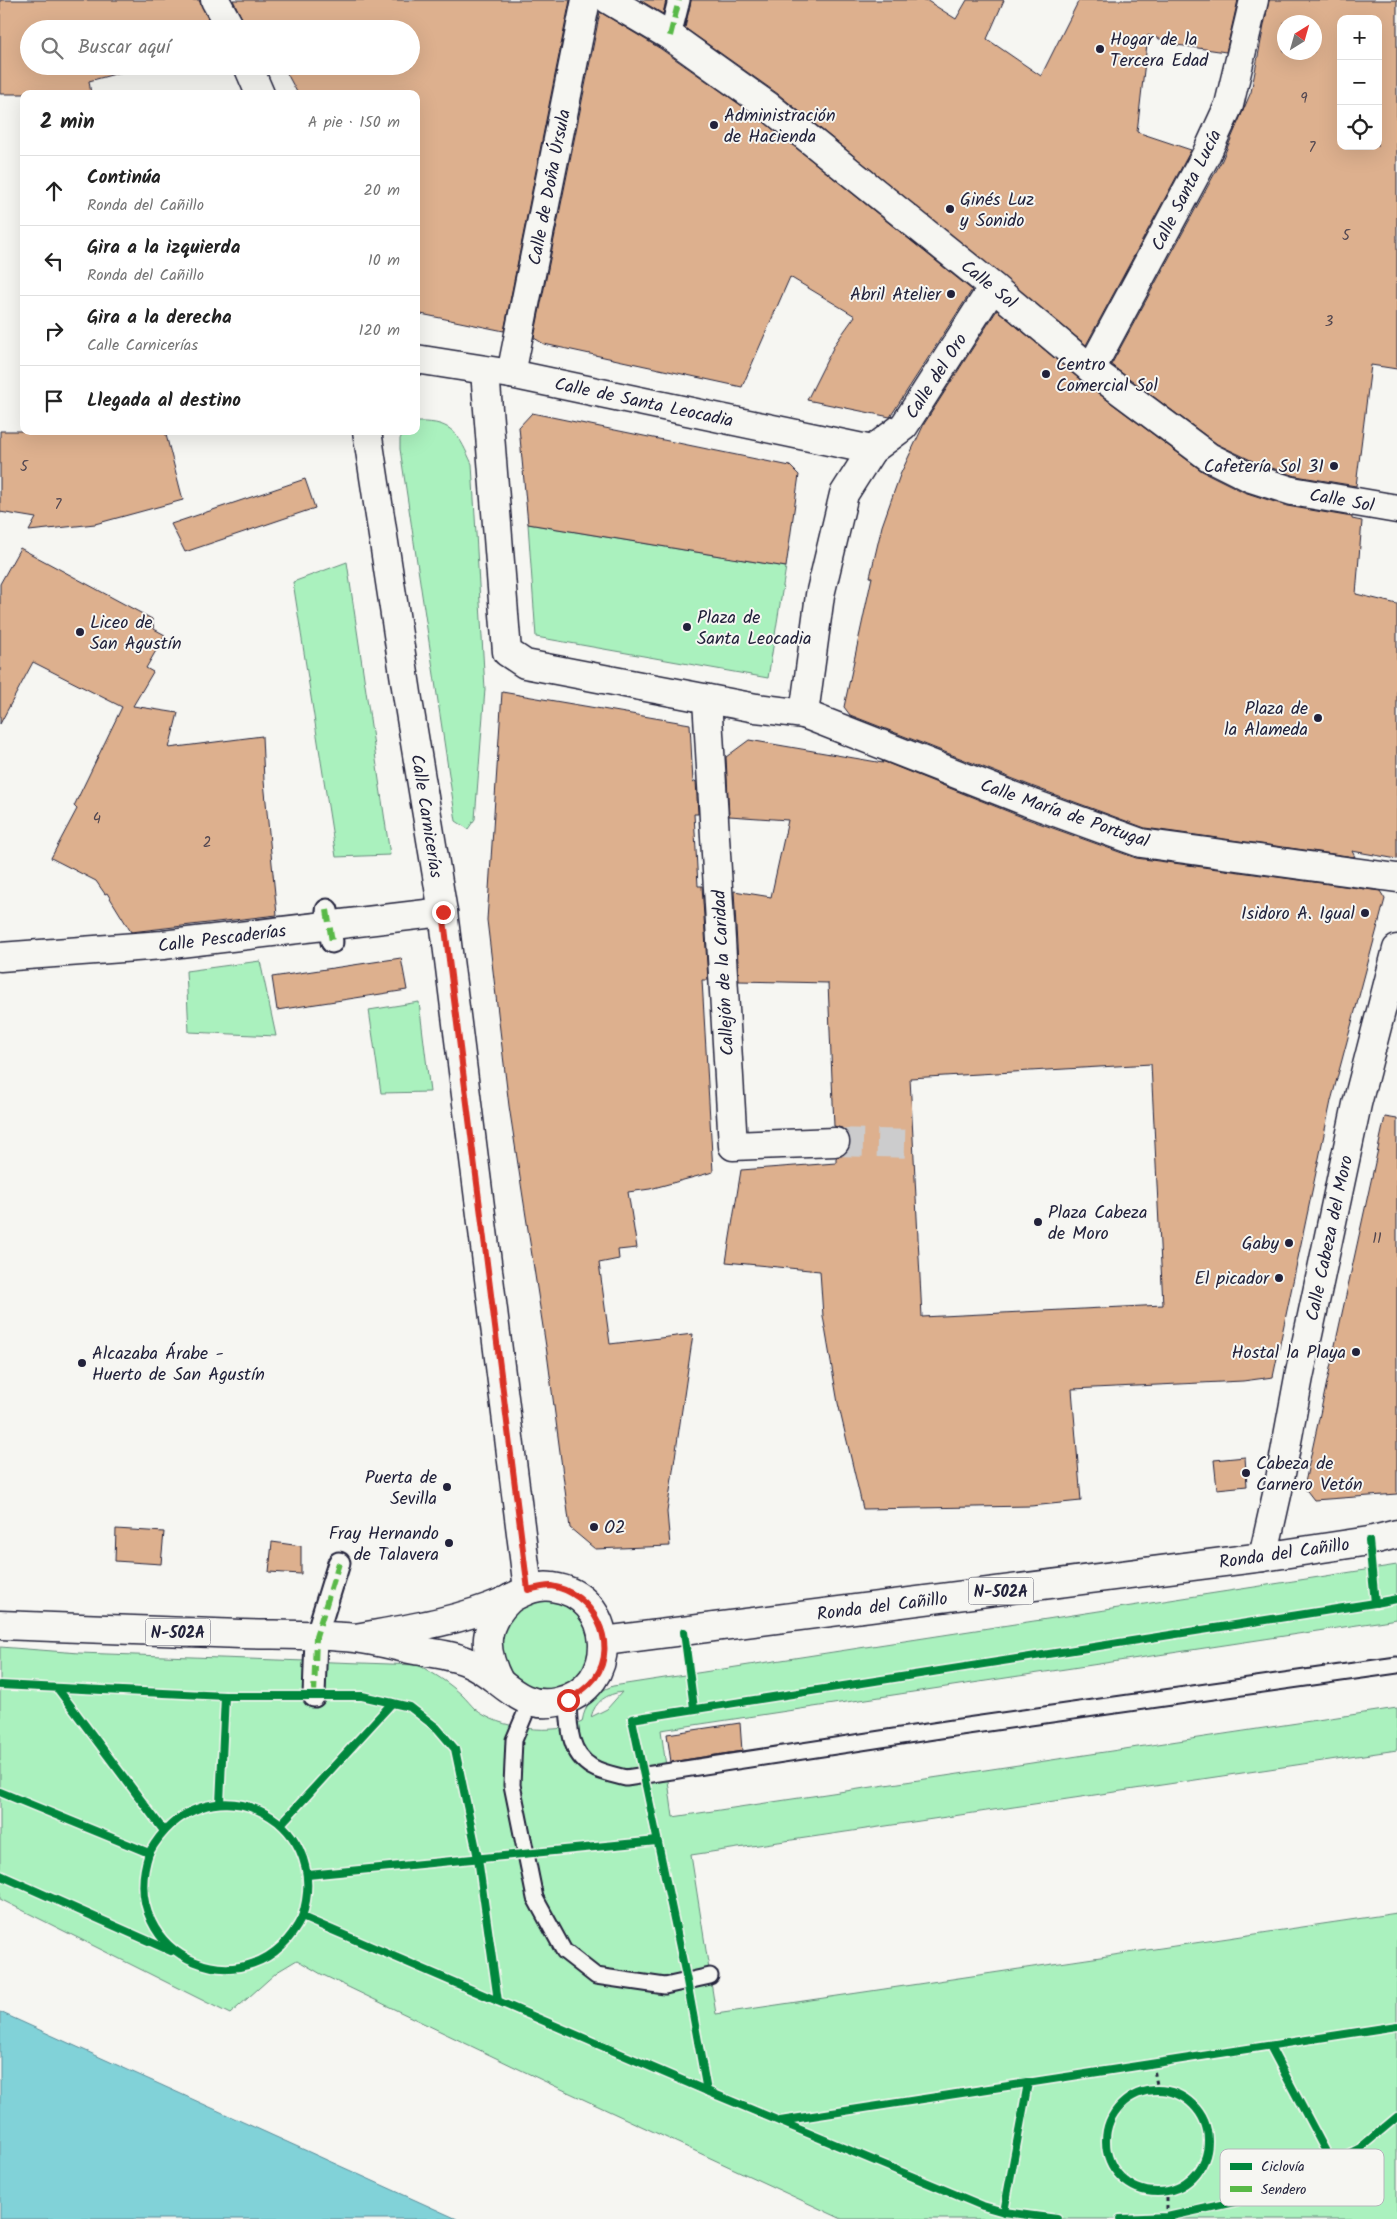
<!DOCTYPE html>
<html lang="es">
<head>
<meta charset="utf-8">
<style>
  body { margin:0; font-family:Kalam,sans-serif; background:#f6f6f6; color:#222 }
  .controls { position:absolute; right:15px; top:15px; display:grid; overflow:hidden; border-radius:10px; box-shadow:0 5px 20px #0002 }
  .controls button { width:45px; height:45px; display:grid; place-items:center; padding:0; border:0; border-bottom:1px solid #e0e0e0; background:#fff; color:#222; font:25px sans-serif }
  .compass { position:absolute; left:1277px; top:15px; width:45px; height:45px; border-radius:50%; background:#fff; box-shadow:0 5px 20px #0002; rotate:37deg }
  .stop { position:absolute; width:15px; height:15px; margin:-11px; border:4px solid #d93025; border-radius:50%; background:#fff }
  .stop.end { background:#d93025; border-color:#fff; box-shadow:0 1px 5px #0008 }
  .list { margin:0; padding:0; list-style:none }
  h2 { display:flex; justify-content:space-between; align-items:center; height:65px; margin:0; padding:0 20px; font-size:21px }
  h2 small { font-size:16px; font-weight:400; color:#767676 }
  .list li { display:grid; grid-template-columns:32px 1fr auto; gap:15px; align-items:center; box-sizing:border-box; height:70px; padding:0 20px; border-top:1px solid #e0e0e0 }
  .list b { display:block; font-size:19px; white-space:nowrap }
  .list p { margin:0; font-size:16px; white-space:nowrap; color:#767676 }
  .list em { font-size:16px; font-style:normal; color:#767676 }
  .icon { flex:none; width:28px; height:28px; fill:none; stroke:currentColor; stroke-width:2; stroke-linecap:round; stroke-linejoin:round }
  .map { position:relative; flex:none; width:1397px; height:2219px; overflow:hidden }
  .search { position:absolute; background:#fff; box-shadow:0 5px 20px #0002; left:20px; top:20px; width:400px; height:55px; display:flex; align-items:center; gap:12px; box-sizing:border-box; padding:0 18px; border-radius:28px; color:#767676; font-size:19px }
  .panel { position:absolute; background:#fff; box-shadow:0 5px 20px #0002; left:20px; top:90px; width:400px; height:345px; border-radius:10px }
  .map>svg:first-child { display:block }
  .green { fill:#aaf1be; stroke:#668a7c; fill-rule:evenodd }
  .water { fill:#81d2d8; stroke:#5b8c99 }
  .building { fill:#ddb08e; stroke:#22223b; fill-rule:evenodd }
  .lines { fill:none; stroke-linecap:round; stroke-linejoin:round }
  .minor-tunnel { stroke:#cccccd; stroke-width:28; stroke-dasharray:28 14; stroke-linecap:butt }
  .service-casing { stroke:#22223b; stroke-width:19 }
  .pedestrian-casing { stroke:#22223b; stroke-width:25 }
  .minor-casing { stroke:#22223b; stroke-width:31 }
  .primary-casing { stroke:#22223b; stroke-width:31 }
  .path { stroke:#22223b; stroke-width:3; stroke-dasharray:4 4; stroke-linecap:butt }
  .service { stroke:#f6f6f2; stroke-width:15 }
  .pedestrian { stroke:#f6f6f2; stroke-width:21 }
  .minor { stroke:#f6f6f2; stroke-width:28 }
  .primary { stroke:#f6f6f2; stroke-width:28 }
  .quiet { stroke:#58b947; stroke-width:6; stroke-dasharray:12 6; stroke-linecap:butt }
  .cycleway-casing { stroke:#f6f6f2; stroke-width:11 }
  .cycleway { stroke:#00873e; stroke-width:8 }
  .route { stroke:#d93025; stroke-width:6 }
  .poi-dot { fill:#22223b; stroke:#f6f6f2; stroke-width:2 }
  .labels { text-anchor:middle; stroke-width:4; stroke-linejoin:round; paint-order:stroke }
  .number-label { font-size:15px; fill:#514650 }
  .shield { fill:#f6f6f2; stroke:#626272; stroke-width:1 }
  .shield-label { font-size:16px; font-weight:bold; fill:#22223b }
  .poi-label { font-size:18px; fill:#22223b; stroke:#f6f6f2; text-anchor:start }
  .street-label { font-size:18px; fill:#22223b; stroke:#f6f6f2 }
  .key { fill:#f6f6f2; stroke:#b6b6bb; stroke-width:1 }
  .key-label { font-size:14px; fill:#22223b }
</style>
</head>
<body>
<div class="map">
<svg width="1397" height="2219" viewBox="0 0 1397 2219">
  <rect width="100%" height="100%" fill="#f6f6f2"/>
  <filter id="ink" filterUnits="userSpaceOnUse"><feTurbulence type="fractalNoise" baseFrequency=".02" numOctaves="2"/><feDisplacementMap in="SourceGraphic" scale="10" xChannelSelector="R" yChannelSelector="G"/><feConvolveMatrix kernelMatrix="1 2 1 2 8 2 1 2 1" color-interpolation-filters="sRGB"/></filter>
  <g filter="url(#ink)">
    <g class="green">
      <path d="M419,422c35,-1 40,14 53,42l13,225 -10,130 -7,10 -12,-8 -56,-372v-10l4,-8h12v-8z"/>
      <path d="M528,524l258,43 -18,111 -232,-41z"/>
      <path d="M347,562l43,293 -54,2 -43,-275z"/>
      <path d="M260,961l16,75 -87,-4 -3,-61z"/>
      <path d="M419,1002l11,90 -49,1 -12,-83z"/>
      <path d="M1397,1565v54l-736,111 12,87 724,-109v42l-706,105 25,159 681,-101v304l-2,2h-553l-298,-138 -223,-107 -24,-14 -20,12 -47,42 -230,-115v-252l79,6 339,12c17,9 31,18 44,30 5,5 9,10 13,14 23,20 80,27 107,13 3,-19 13,-30 31,-36zM622,1692l-15,17 -16,8c4,-16 16,-23 31,-25z"/>
      <circle cx="546" cy="1645" r="44"/>
    </g>
    <path class="water" d="M0,2012l457,207h-457z"/>
    <g class="building">
      <path d="M0,0h199l14,29h-184v37h116l-56,15 2,13h-91z"/>
      <path d="M233,0h337l-66,331 -88,-18v-219h-118l-15,-28h128v-37h-164z"/>
      <path d="M640,0h26l-3,14z"/>
      <path d="M691,0h235l30,19 11,-19h37l-17,39 54,37 38,-76h159l-12,52 -49,-7 -29,-10 -11,97 54,18 -105,195 -308,-251 -93,-66z"/>
      <path d="M1269,0h128v369l-26,-4 -15,121 -60,-10 -39,-13 -40,-19 -106,-79 111,-205 29,-68zM1341,19h37v127h-37zM1284,22h30v30h-30z"/>
      <path d="M600,12l61,37 98,69 213,172 -82,127 -83,-17 28,-56 20,-28 -65,-39 -48,110 -198,-43 -10,-6z"/>
      <path d="M997,310l85,71 120,90 42,21 43,14 65,11v2l10,2 -6,73 41,10v255l-45,-8 3,6 -210,-29 -111,-41 -184,-72 -6,-8 28,-130h-2l12,-51 18,-51 24,-51z"/>
      <path d="M532,413l258,53 9,9 -13,92 -258,-43 -9,-97z"/>
      <path d="M0,431h165l18,69 -88,24 -66,7 7,-13 -36,-6z"/>
      <path d="M305,479l10,29 -130,44 -14,-28z"/>
      <path d="M20,548l132,71 2,10 11,6 -19,33 7,4 -20,34 45,7 -9,35 93,-12 2,45 13,134 -146,17 -24,-39 -2,1 -9,-13 -45,-23 26,-49 -3,-3 48,-99 -89,-45 -33,62v-140z"/>
      <path d="M502,692l188,32 3,59 3,-2 2,33h-4l4,72h4l6,94h-6l11,192 -63,17 -22,3 9,56 -19,2 1,9 -20,4 11,81 83,-10 -26,178 3,34 -75,3 -25,-21 -23,-175 -38,-247 -22,-186z"/>
      <path d="M749,740l134,23 -1,-2 140,56 114,41 244,33 5,8 -54,202 -58,276 -30,4 -171,8 9,112 -50,5 -168,3 -25,-106 -15,-87 -3,-45 -94,-9 15,-92 95,-7v-5l8,-3 5,-5 2,-8 -3,-9 -6,-5 -8,-2 -6,-143 -89,-2 -5,-90 37,6 17,-77 -59,-4 -3,-59zM1151,1064l12,241 -241,12 -12,-239z"/>
      <path d="M401,958l6,32 -130,20 -5,-33z"/>
      <path d="M1385,1117l12,2v375l-83,6 -10,-13z"/>
      <path d="M1245,1457l2,29 -30,3 -3,-29z"/>
      <path d="M116,1529l48,3 -3,32 -46,-3z"/>
      <path d="M272,1542l29,4v28l-32,-2z"/>
      <path d="M740,1723l2,28 -71,11 -4,-28z"/>
    </g>
    <g class="lines">
      <path class="minor-tunnel" d="M835,1142l79,2"/>
      <defs>
        <g id="service">
          <path d="M568,1700c1,24 0,53 24,67 10,6 23,8 34,11l327,-50 444,-63"/>
          <path d="M530,1702l-16,38 -2,45 23,113 29,53 32,25 69,10 45,-10"/>
        </g>
        <g id="pedestrian">
          <path d="M670,36l9,-36"/>
          <path d="M327,910l5,32"/>
          <path d="M314,1696l2,-59 23,-74"/>
        </g>
        <g id="minor">
          <path d="M215,0l16,29"/>
          <path d="M609,0l61,36 98,70 225,181 98,82 118,88 42,21 41,13 105,18"/>
          <path d="M248,66l12,28"/>
          <path d="M416,359l95,15 361,76"/>
          <path d="M1091,369l115,-214 23,-50 25,-105"/>
          <path d="M485,371l22,281 18,12 231,44 48,6 16,-119 24,-101 28,-44 32,-24 89,-139"/>
          <path d="M511,374l75,-374"/>
          <path d="M367,431l41,269 35,212 85,677"/>
          <path d="M707,699l26,447 102,-4"/>
          <path d="M804,714l224,88 113,41 256,35"/>
          <path d="M0,957l163,-12 280,-33"/>
          <path d="M1263,1557l15,-67 21,-113 58,-273 40,-155"/>
        </g>
        <g id="primary">
          <path d="M0,1625c80,3 161,6 241,9 38,1 76,0 114,4 20,2 40,8 60,12 17,3 36,5 51,11 34,13 51,50 91,41 65,-14 59,-107 -5,-115 -18,-3 -34,8 -49,15 -47,20 -97,27 -147,36"/>
          <path d="M604,1641l659,-84 106,-16 28,-7"/>
          <path d="M499,1681c-17,-33 -16,-57 12,-83"/>
        </g>
      </defs>
      <use href="#service" class="service-casing"/>
      <use href="#pedestrian" class="pedestrian-casing"/>
      <use href="#minor" class="minor-casing"/>
      <use href="#primary" class="primary-casing"/>
      <g class="path">
        <path d="M1372,1574l3,29 22,-4"/>
        <path d="M687,1662l7,46"/>
        <path d="M0,1685l225,11h59"/>
        <path d="M58,1690l106,141"/>
        <path d="M343,1696h19l48,11 27,21 18,21 23,109 20,143"/>
        <path d="M638,1750l-6,-31 743,-116"/>
        <path d="M649,1802l33,153"/>
        <path d="M220,1803l5,-107"/>
        <path d="M281,1824l111,-120"/>
        <path d="M552,1851l105,-10"/>
        <path d="M149,1853c-35,105 105,163 153,64"/>
        <path d="M0,1875l175,78"/>
        <path d="M308,1875l191,-19"/>
        <path d="M692,2008l15,83"/>
        <path d="M1270,2046l62,117"/>
        <path d="M1153,2064l5,26"/>
        <circle cx="1157" cy="2141" r="51"/>
        <path d="M780,2121l617,-95"/>
        <path d="M1004,2212l24,-129"/>
        <path d="M1167,2217v-25"/>
      </g>
      <use href="#service" class="service"/>
      <use href="#pedestrian" class="pedestrian"/>
      <use href="#minor" class="minor"/>
      <use href="#primary" class="primary"/>
      <g class="quiet">
        <path d="M670,36l9,-36"/>
        <path d="M327,910l5,32"/>
        <path d="M314,1696l2,-59 23,-74"/>
      </g>
      <defs>
        <g id="cycleway">
          <path d="M1369,1541l6,62 22,-4"/>
          <path d="M684,1632l10,76"/>
          <path d="M0,1685l225,11h137l48,11 27,21 18,21 23,109 20,143"/>
          <path d="M58,1689l106,142"/>
          <path d="M0,1792l149,61c54,-97 186,-39 153,64l405,174 276,115 21,6 53,7"/>
          <path d="M220,1803l5,-107"/>
          <path d="M281,1824l111,-121"/>
          <path d="M149,1853c-35,105 105,163 153,64"/>
          <path d="M0,1875l171,76"/>
          <path d="M308,1875l349,-34"/>
          <path d="M1270,2046l62,117"/>
          <circle cx="1157" cy="2141" r="51"/>
          <path d="M707,2091l-20,-110 -55,-262 743,-116"/>
          <path d="M780,2121l617,-95"/>
          <path d="M1004,2212l24,-129"/>
          <path d="M1120,2219l47,-2 103,-23 90,-46 37,-31"/>
        </g>
      </defs>
      <use href="#cycleway" class="cycleway-casing"/>
      <use href="#cycleway" class="cycleway"/>
    </g>
  </g>
  <g class="lines" filter="url(#ink)">
    <path class="route" d="M443,912l85,678c8,-2 16,-4 23,-4 41,6 69,57 44,92 -8,10 -17,16 -27,22"/>
  </g>
  <g class="poi-dot">
    <circle cx="1100" cy="49" r="5"/>
    <circle cx="714" cy="125" r="5"/>
    <circle cx="950" cy="209" r="5"/>
    <circle cx="951" cy="294" r="5"/>
    <circle cx="1046" cy="374" r="5"/>
    <circle cx="1334" cy="466" r="5"/>
    <circle cx="687" cy="627" r="5"/>
    <circle cx="80" cy="632" r="5"/>
    <circle cx="1318" cy="718" r="5"/>
    <circle cx="1365" cy="913" r="5"/>
    <circle cx="1038" cy="1222" r="5"/>
    <circle cx="1289" cy="1243" r="5"/>
    <circle cx="1279" cy="1278" r="5"/>
    <circle cx="1356" cy="1352" r="5"/>
    <circle cx="82" cy="1363" r="5"/>
    <circle cx="1246" cy="1473" r="5"/>
    <circle cx="447" cy="1487" r="5"/>
    <circle cx="594" cy="1527" r="5"/>
    <circle cx="449" cy="1543" r="5"/>
  </g>
  <g class="labels">
    <g class="number-label">
      <text x="1304" y="103">9</text>
      <text x="1312" y="152">7</text>
      <text x="1346" y="240">5</text>
      <text x="1329" y="326">3</text>
      <text x="24" y="471">5</text>
      <text x="58" y="509">7</text>
      <text x="97" y="823">4</text>
      <text x="207" y="847">2</text>
      <text x="1377" y="1243">11</text>
    </g>
    <g class="shield">
      <rect x="968.5" y="1577.5" width="65" height="27" rx="4"/>
      <rect x="145.5" y="1618.5" width="65" height="27" rx="4"/>
    </g>
    <g class="shield-label">
      <text x="1001" y="1597">N-502A</text>
      <text x="178" y="1638">N-502A</text>
    </g>
    <g class="poi-label">
      <text x="1110" y="45">Hogar de la<tspan x="1110" dy="21">Tercera Edad</tspan></text>
      <text x="724" y="121">Administración<tspan x="724" dy="21">de Hacienda</tspan></text>
      <text x="960" y="205">Ginés Luz<tspan x="960" dy="21">y Sonido</tspan></text>
      <text x="941" y="300" text-anchor="end">Abril Atelier</text>
      <text x="1056" y="370">Centro<tspan x="1056" dy="21">Comercial Sol</tspan></text>
      <text x="1324" y="472" text-anchor="end">Cafetería Sol 31</text>
      <text x="697" y="623">Plaza de<tspan x="697" dy="21">Santa Leocadia</tspan></text>
      <text x="90" y="628">Liceo de<tspan x="90" dy="21">San Agustín</tspan></text>
      <text x="1308" y="714" text-anchor="end">Plaza de<tspan x="1308" dy="21">la Alameda</tspan></text>
      <text x="1355" y="919" text-anchor="end">Isidoro A. Igual</text>
      <text x="1048" y="1218">Plaza Cabeza<tspan x="1048" dy="21">de Moro</tspan></text>
      <text x="1279" y="1249" text-anchor="end">Gaby</text>
      <text x="1269" y="1284" text-anchor="end">El picador</text>
      <text x="1346" y="1358" text-anchor="end">Hostal la Playa</text>
      <text x="92" y="1359">Alcazaba Árabe -<tspan x="92" dy="21">Huerto de San Agustín</tspan></text>
      <text x="1256" y="1469">Cabeza de<tspan x="1256" dy="21">Carnero Vetón</tspan></text>
      <text x="437" y="1483" text-anchor="end">Puerta de<tspan x="437" dy="21">Sevilla</tspan></text>
      <text x="604" y="1533">O2</text>
      <text x="439" y="1539" text-anchor="end">Fray Hernando<tspan x="439" dy="21">de Talavera</tspan></text>
    </g>
    <g class="street-label">
      <text transform="translate(549 187) rotate(-79)" y="6">Calle de Doña Úrsula</text>
      <text transform="translate(1186 190) rotate(-63)" y="6">Calle Santa Lucía</text>
      <text transform="translate(989 284) rotate(39)" y="6">Calle Sol</text>
      <text transform="translate(936 376) rotate(-57)" y="6">Calle del Oro</text>
      <text transform="translate(644 402) rotate(12)" y="6">Calle de Santa Leocadia</text>
      <text transform="translate(1342 500) rotate(10)" y="6">Calle Sol</text>
      <text transform="translate(1065 813) rotate(19)" y="6">Calle María de Portugal</text>
      <text transform="translate(427 816) rotate(81)" y="6">Calle Carnicerías</text>
      <text transform="translate(222 938) rotate(-7)" y="6">Calle Pescaderías</text>
      <text transform="translate(723 973) rotate(-93)" y="6">Callejón de la Caridad</text>
      <text transform="translate(1329 1238) rotate(-78)" y="6">Calle Cabeza del Moro</text>
      <text transform="translate(1284 1553) rotate(-8)" y="6">Ronda del Cañillo</text>
      <text transform="translate(882 1606) rotate(-7)" y="6">Ronda del Cañillo</text>
    </g>
  </g>
  <rect x="1220" y="2149" width="164" height="57" rx="8" class="key"/>
  <rect x="1230" y="2163" width="22" height="7" fill="#00873e"/>
  <rect x="1230" y="2186" width="22" height="6" fill="#58b947"/>
  <g class="key-label">
    <text x="1261" y="2171">Ciclovía</text>
    <text x="1261" y="2194">Sendero</text>
  </g>
</svg>
<div class="controls">
<button>+</button>
<button>−</button>
<button><svg class="icon" aria-label="locate" viewBox="0 0 24 24"><circle cx="12" cy="12" r="6"/><path d="M12 2v4M12 18v4M2 12h4M18 12h4"/></svg></button>
</div>
<svg class="compass" viewBox="-18 -18 36 36"><path d="M0-13l5 13h-10z" fill="#e53935"/><path d="M0 13l5-13h-10z" fill="#767676"/></svg>
<div class="stop" style="left:568px;top:1700px"></div>
<div class="stop end" style="left:443px;top:912px"></div>
<div class="search"><svg class="icon" aria-label="search" viewBox="0 0 24 24"><circle cx="10" cy="10" r="6"/><path d="M15 15l6 6"/></svg>Buscar aquí</div>
<section class="panel">
<h2>2 min<small>A pie · 150 m</small></h2>
<ul class="list">
<li><svg class="icon" aria-label="ahead" viewBox="0 0 24 24"><path d="M12 20V5M6 11l6-6 6 6"/></svg><div><b>Continúa</b><p>Ronda del Cañillo</p></div><em>20 m</em></li>
<li><svg class="icon" aria-label="left" viewBox="0 0 24 24"><path d="M17 20v-9H6M10 6l-5 5 5 5"/></svg><div><b>Gira a la izquierda</b><p>Ronda del Cañillo</p></div><em>10 m</em></li>
<li><svg class="icon" aria-label="right" viewBox="0 0 24 24"><path d="M7 20v-9h11M14 6l5 5-5 5"/></svg><div><b>Gira a la derecha</b><p>Calle Carnicerías</p></div><em>120 m</em></li>
<li><svg class="icon" aria-label="arrive" viewBox="0 0 24 24"><path d="M6 21V4h12l-3 4 3 4H6"/></svg><div><b>Llegada al destino</b></div></li>
</ul>
</section>
</div>
</body>
</html>
